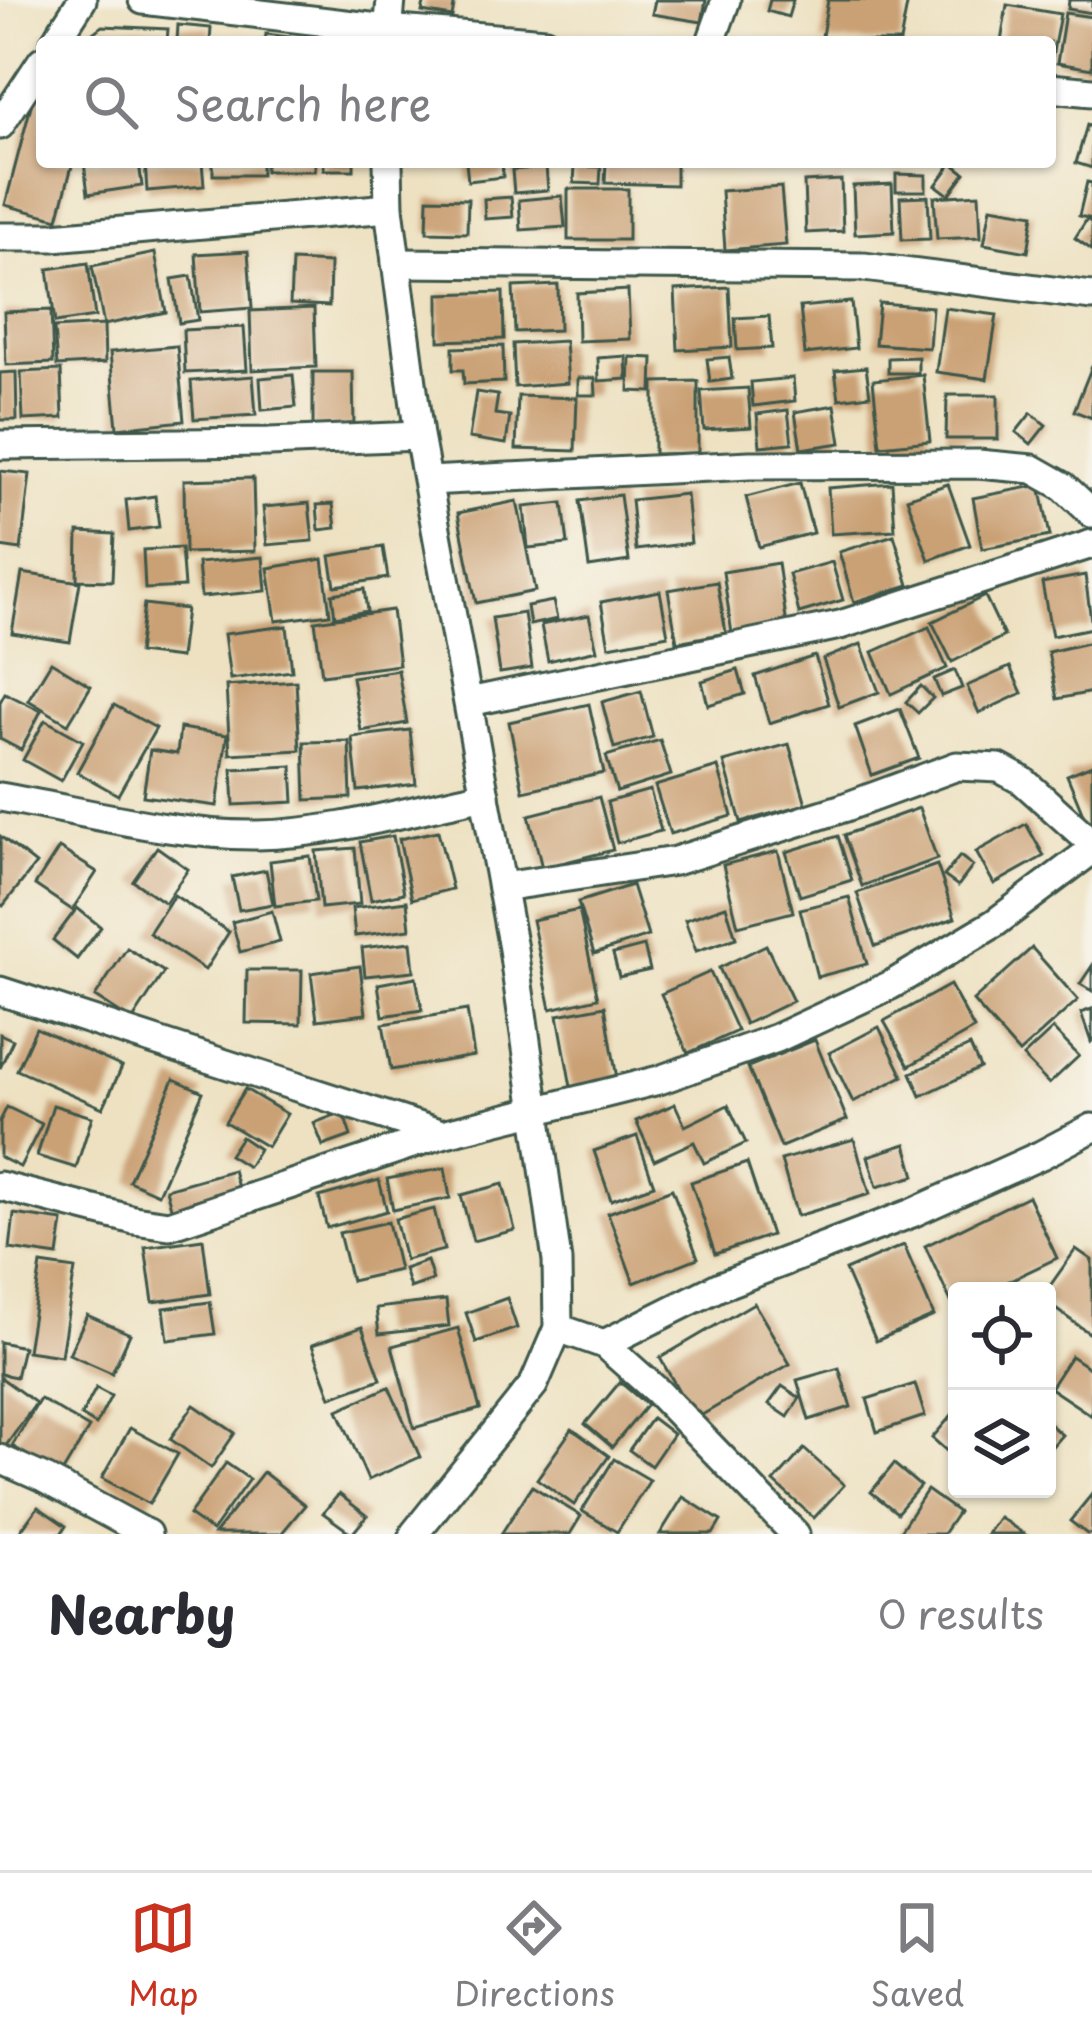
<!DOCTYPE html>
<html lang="en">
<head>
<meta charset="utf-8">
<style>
  body { margin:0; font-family:"Playpen Sans",sans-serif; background:#f2f2f3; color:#2b2b33 }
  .controls { position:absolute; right:36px; bottom:36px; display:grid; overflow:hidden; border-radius:12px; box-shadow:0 3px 9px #0004 }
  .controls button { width:108px; height:108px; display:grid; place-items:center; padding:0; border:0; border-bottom:3px solid #e1e1e2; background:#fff; color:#2b2b33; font:60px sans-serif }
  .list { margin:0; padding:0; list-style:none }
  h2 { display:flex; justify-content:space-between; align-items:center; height:156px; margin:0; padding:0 48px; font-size:51px }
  h2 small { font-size:39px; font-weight:400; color:#7c7c81 }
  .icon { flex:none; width:66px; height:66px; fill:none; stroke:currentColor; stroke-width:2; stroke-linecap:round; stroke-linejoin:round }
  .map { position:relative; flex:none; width:1092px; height:1534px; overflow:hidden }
  .search { position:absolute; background:#fff; box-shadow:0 3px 9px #0004; left:36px; right:36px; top:36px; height:132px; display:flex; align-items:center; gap:30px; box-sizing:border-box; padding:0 42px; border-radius:12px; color:#7c7c81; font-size:45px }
  .sheet { height:336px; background:#fff }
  nav { display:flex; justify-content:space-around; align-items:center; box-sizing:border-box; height:168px; border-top:3px solid #e1e1e2; background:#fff; font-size:33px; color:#7c7c81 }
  nav a { display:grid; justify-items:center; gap:6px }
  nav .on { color:#c8321e }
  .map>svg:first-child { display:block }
  .building { fill:#caa075 }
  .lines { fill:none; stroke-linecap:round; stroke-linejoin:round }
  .street-casing { stroke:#3e5649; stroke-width:33 }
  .street { stroke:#fff; stroke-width:27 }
</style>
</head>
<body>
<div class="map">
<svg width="1092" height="1534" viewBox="0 0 1092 1534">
  <rect width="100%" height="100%" fill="#f7f3e8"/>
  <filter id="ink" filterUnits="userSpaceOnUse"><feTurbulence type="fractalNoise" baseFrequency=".00833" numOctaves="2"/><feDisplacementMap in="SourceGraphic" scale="24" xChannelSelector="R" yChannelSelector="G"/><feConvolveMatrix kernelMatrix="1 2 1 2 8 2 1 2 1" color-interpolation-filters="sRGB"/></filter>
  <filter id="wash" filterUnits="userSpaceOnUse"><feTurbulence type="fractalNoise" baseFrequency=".004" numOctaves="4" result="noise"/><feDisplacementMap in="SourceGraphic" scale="48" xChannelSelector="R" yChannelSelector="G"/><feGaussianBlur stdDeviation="2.7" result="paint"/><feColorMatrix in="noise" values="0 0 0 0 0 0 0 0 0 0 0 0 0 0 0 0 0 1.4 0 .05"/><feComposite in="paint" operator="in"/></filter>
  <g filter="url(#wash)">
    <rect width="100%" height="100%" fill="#ede1c1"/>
    <g id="blocks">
      <g class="building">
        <path d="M425,0h30l-3,17 -30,-5z"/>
        <path d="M655,0h51l-4,22 -50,-8z"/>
        <path d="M770,0h23l-5,17 -21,-6z"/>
        <path d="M828,0h80l-8,42h-79z"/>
        <path d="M1069,0h23v13l-24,-4z"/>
        <path d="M1007,5l53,9 -8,43 -2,-15h-49z"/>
        <path d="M1065,13l27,4v52l-35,-6z"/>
        <path d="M178,25l33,3 -1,14h-33z"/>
        <path d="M102,26l66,3 -1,13h-86z"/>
        <path d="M266,34l39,5v3h-40z"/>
        <path d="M34,94l8,2v66h31l-15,57 -53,-14z"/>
        <path d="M1087,125l5,2v41l-16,-5z"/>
        <path d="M84,162h55l3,24 -54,8z"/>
        <path d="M145,162h57l2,24 -57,5z"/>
        <rect x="213" y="162" width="48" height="13"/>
        <rect x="265" y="162" width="50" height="9"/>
        <rect x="324" y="162" width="30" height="8"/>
        <path d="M466,162h36l1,15 -35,4z"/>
        <path d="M606,162h70v23l-71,-2z"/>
        <path d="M952,163l13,10 -16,22 -13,-10z"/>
        <path d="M575,166l26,1 -1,17 -26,-1z"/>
        <path d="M546,167l2,23 -34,3 -2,-23z"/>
        <path d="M896,174l30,1v16h-30z"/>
        <path d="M841,180l2,51 -37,2 -2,-51z"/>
        <path d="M1087,182l5,1v36l-13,-3z"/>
        <path d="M892,184l2,48 -39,2 -2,-48z"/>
        <path d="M781,187l5,58 -61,5 -4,-59z"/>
        <rect x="568" y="189" width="60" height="51"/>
        <path d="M979,194l2,43 -44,2 -3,-42z"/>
        <path d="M562,196l3,31 -44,3 -2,-30z"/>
        <path d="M928,196l2,43 -28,1 -2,-43z"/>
        <path d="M511,197l2,20 -28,2 -1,-20z"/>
        <path d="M428,198l40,1 -1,34 -40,-1z"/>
        <path d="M991,207l43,7 -6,38 -44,-8z"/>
        <path d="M1087,219l5,4v27l-17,-12z"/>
        <path d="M248,251l4,57 -52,4 -4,-58z"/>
        <path d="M155,253l11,59 -62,13 -12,-59z"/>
        <path d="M292,261l38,2 -1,43 -39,-2z"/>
        <path d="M88,263l7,54 -40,6 -7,-54z"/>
        <path d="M191,276l7,44 -19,3 -7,-44z"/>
        <path d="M558,285l1,45 -44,2 -2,-45z"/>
        <path d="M729,287l3,60 -54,3 -3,-60z"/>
        <path d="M628,290l2,49 -52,2 -1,-48z"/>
        <path d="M503,292l1,47 -65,2v-47z"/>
        <path d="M851,302l5,46 -51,6 -5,-47z"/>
        <path d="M879,303l53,4 -3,41 -54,-4z"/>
        <path d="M314,308l2,59 -64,3 -2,-59z"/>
        <path d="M945,308l52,7 -10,64 -51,-7z"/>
        <path d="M51,310l2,53 -47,2 -2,-53z"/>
        <path d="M769,316l3,32 -35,2 -2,-32z"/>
        <path d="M104,325l1,38 -48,3 -3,-38z"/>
        <path d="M244,327l3,43 -62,3 -2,-43z"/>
        <path d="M565,341l3,42 -53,4 -2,-43z"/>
        <path d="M177,346l7,75 -67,7 -7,-76z"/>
        <path d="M503,346l1,36 -40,2 -1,-14h-10v-22z"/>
        <path d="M626,356l1,23 -28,2 -1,-23z"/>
        <path d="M630,357l23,1 -1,34 -23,-1z"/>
        <path d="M729,357l3,22 -22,3 -3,-23z"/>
        <path d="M918,357v16h-30v-15z"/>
        <path d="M1092,366v52l-18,-7z"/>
        <path d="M866,367l4,28 -31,4 -4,-29z"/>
        <path d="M61,370l2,48 -40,2 -2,-48z"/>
        <path d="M16,372l1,48h-17v-47z"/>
        <path d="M313,372h40l1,55h-41z"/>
        <path d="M293,375l3,32 -34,3 -2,-32z"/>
        <path d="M923,375l7,66 -50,5 -7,-66z"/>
        <path d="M253,376l3,39 -62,4 -3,-38z"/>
        <path d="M578,378h17l1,17h-18z"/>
        <path d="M793,378l2,23 -42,5 -2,-24z"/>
        <path d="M698,381v72l-44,1v-72z"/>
        <path d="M748,388l3,39 -47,3 -3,-39z"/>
        <path d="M476,392l22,3 -3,19 15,2 -4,28 -37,-6z"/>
        <path d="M947,395h51v44h-52z"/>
        <path d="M518,396l59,2 -2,53 -59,-2z"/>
        <path d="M835,405l6,38 -40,6 -6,-37z"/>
        <path d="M788,410l4,33 -32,3 -3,-32z"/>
        <path d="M1031,413l15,12 -15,19 -15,-12z"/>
        <path d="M0,471l30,3 -9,76 -21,-3z"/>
        <path d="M253,478l2,73 -70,2 -1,-73z"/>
        <path d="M800,483l13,50 -54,14 -13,-50z"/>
        <path d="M892,483l3,47 -64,4 -3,-46z"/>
        <path d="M948,484l22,61 -41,15 -22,-62z"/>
        <path d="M1040,485l10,51 -68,13 -9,-51z"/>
        <path d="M686,494l5,49 -55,7 -5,-50z"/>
        <path d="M620,495l9,66 -40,6 -9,-66z"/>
        <path d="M155,496l4,31 -30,4 -3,-31z"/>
        <path d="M517,501l18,90 -59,12 -18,-90z"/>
        <path d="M309,503l4,38 -46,4 -4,-38z"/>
        <path d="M563,503l5,41 -40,4 -4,-41z"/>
        <path d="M333,504l3,24 -17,2 -2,-25z"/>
        <path d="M78,532l36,2 -2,47 -35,-1z"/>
        <path d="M894,535l15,50 -55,17 -15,-50z"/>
        <path d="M383,547l5,31 -53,8 -5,-30z"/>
        <path d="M181,548l3,39 -39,2 -2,-39z"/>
        <path d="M263,557l3,34 -65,6 -3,-34z"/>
        <path d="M323,559l7,55 -54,7 -8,-53z"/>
        <path d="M832,562l11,38 -44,13 -10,-39z"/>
        <path d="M778,563l9,63 -55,8 -9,-62z"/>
        <path d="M22,573l58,9 -10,60 -58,-9z"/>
        <path d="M1085,575l7,53 -40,8 -10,-53z"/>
        <path d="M717,582l9,51 -49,9 -9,-52z"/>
        <path d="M364,589l3,22 -32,6 -3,-23z"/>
        <path d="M660,591l8,44 -59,11 -8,-44z"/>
        <path d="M985,596l19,40 -52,26 -20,-40z"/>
        <path d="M553,601l4,18 -27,6 -3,-19z"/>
        <path d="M144,604l42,5 -6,49 -42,-5z"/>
        <path d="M392,610l7,55 -77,10 -7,-54z"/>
        <path d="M524,613l8,55 -32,5 -8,-55z"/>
        <path d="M589,615l8,35 -49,11 -7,-36z"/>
        <path d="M287,626l5,45 -62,8 -6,-45z"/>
        <path d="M929,627l18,41 -56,26 -18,-42z"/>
        <path d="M1092,642v50l-35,7 -9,-47z"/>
        <path d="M861,644l18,48 -40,15 -16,-48z"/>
        <path d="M815,656l14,48 -60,19 -14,-47z"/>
        <path d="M51,662l40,24 -23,38 -40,-24z"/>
        <path d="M1010,667l12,26 -43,20 -12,-27z"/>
        <path d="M398,670l9,53 -46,8 -9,-54z"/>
        <path d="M738,670l7,24 -37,11 -6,-24z"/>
        <path d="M955,670l7,18 -21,8 -7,-17z"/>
        <path d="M296,681l4,69 -70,4 -4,-68z"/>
        <path d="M921,686l12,12 -15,15 -12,-11z"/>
        <path d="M641,691l12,46 -39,11 -12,-46z"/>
        <path d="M5,693l36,18 -20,39 -21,-11v-37z"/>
        <path d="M589,704l15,69 -81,18 -14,-69z"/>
        <path d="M114,705l42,23 -38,67 -41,-23z"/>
        <path d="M900,709l19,49 -47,17 -17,-49z"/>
        <path d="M45,720l38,21 -22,40 -38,-21z"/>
        <path d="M180,728l47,7 -10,71 -74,-10 7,-46 27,4z"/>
        <path d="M410,730l6,54 -58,7 -6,-54z"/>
        <path d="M660,740l11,35 -54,17 -11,-36z"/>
        <path d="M349,741l2,57 -45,2 -2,-58z"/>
        <path d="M789,744l17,60 -65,18 -17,-60z"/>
        <path d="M1092,765v59l-4,2 -21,-51z"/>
        <path d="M292,766l2,36 -60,3 -2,-36z"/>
        <path d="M718,767l14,49 -62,18 -15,-48z"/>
        <path d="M650,790l11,41 -44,12 -10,-41z"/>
        <path d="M599,797l14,53 -71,18 -13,-53z"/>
        <path d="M919,808l18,51 -75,27 -18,-51z"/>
        <path d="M1026,824l18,32 -50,28 -18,-32z"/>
        <path d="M438,831l14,58 -40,10 -13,-60z"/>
        <path d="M0,836l36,28 -33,42 -3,-2z"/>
        <path d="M393,836l11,57 -33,7 -11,-58z"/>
        <path d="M838,836l14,44 -52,16 -14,-44z"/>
        <path d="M157,847l31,22 -23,34 -32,-22z"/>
        <path d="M59,848l38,24 -25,38 -37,-25z"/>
        <path d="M355,848l5,56 -39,4 -5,-57z"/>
        <path d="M778,851l15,61 -55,14 -15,-61z"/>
        <path d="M310,856l6,45 -41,5 -5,-45z"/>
        <path d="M960,856l13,10 -15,20 -14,-10z"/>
        <path d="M937,865l18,53 -80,28 -18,-53z"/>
        <path d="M266,870l7,34 -34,6 -7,-33z"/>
        <path d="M632,885l16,51 -54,18 -16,-52z"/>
        <path d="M174,895l55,37 -24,38 -56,-37z"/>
        <path d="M849,897l18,67 -50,13 -17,-68z"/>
        <path d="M407,901l3,28 -55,7 -3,-28z"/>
        <path d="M726,906l10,32 -40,13 -11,-31z"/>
        <path d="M77,908l24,19 -24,32 -24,-19z"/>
        <path d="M579,910l19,88 -47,11 -19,-89z"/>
        <path d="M272,911l8,31 -40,10 -8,-30z"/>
        <path d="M411,942l3,29 -49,5 -3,-28z"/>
        <path d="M766,945l27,56 -48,23 -26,-56z"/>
        <path d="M644,946l6,24 -31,7 -6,-23z"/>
        <path d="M127,948l37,24 -32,49 -37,-24z"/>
        <path d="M1032,948l46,52 -59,53 -46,-52z"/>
        <path d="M360,966l6,48 -49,6 -6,-47z"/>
        <path d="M1092,966v25l-12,-7z"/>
        <path d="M247,970h55l-1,54 -55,-1z"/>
        <path d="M710,972l27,59 -49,22 -27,-59z"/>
        <path d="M416,977l6,33 -39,6 -5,-32z"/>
        <path d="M950,985l24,44 -65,37 -25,-45z"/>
        <path d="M605,1006l12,73 -46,8 -13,-72z"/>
        <path d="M1092,1009v32l-1,1 -10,-29z"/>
        <path d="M467,1010l7,46 -83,14 -8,-46z"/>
        <path d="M879,1027l24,49 -50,26 -24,-49z"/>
        <path d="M36,1028l86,39 -19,41 -86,-38z"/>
        <path d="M1053,1029l26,27 -30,28 -26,-27z"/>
        <path d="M0,1034l13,6 -13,28z"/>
        <path d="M815,1040l32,80 -66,27 -33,-80z"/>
        <path d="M970,1046l10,22 -59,28 -10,-23z"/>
        <path d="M174,1079l29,13 -45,102 -29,-13z"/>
        <path d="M245,1089l42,25 -20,33 -42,-25z"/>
        <path d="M675,1104l10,22 43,-21 18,38 -42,20 -10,-21 -40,18 -18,-39z"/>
        <path d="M53,1105l39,12 -16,51 -39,-12z"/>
        <path d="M7,1107l35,17 -22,43 -20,-10v-36z"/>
        <path d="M343,1112l8,24 -28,10 -9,-23z"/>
        <path d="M637,1136l17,49 -43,15 -17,-49z"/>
        <path d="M241,1137l18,12 -11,18 -19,-12z"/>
        <path d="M854,1139l16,55 -73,22 -16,-56z"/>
        <path d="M906,1144l9,32 -38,11 -9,-31z"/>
        <path d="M747,1163l24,72 -56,19 -24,-72z"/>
        <path d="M445,1168l5,30 -57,12 -6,-31z"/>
        <path d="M233,1170l6,21 -67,20 -6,-22z"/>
        <path d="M379,1180l8,31 -60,17 -8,-31z"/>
        <path d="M503,1184l12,46 -42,11 -12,-46z"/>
        <path d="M672,1189l26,69 -64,25 -26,-70z"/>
        <path d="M1028,1196l29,62 -69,33h-31l-3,17 -29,-62z"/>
        <path d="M434,1209l10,41 -39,10 -10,-41z"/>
        <path d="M14,1214l49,7 -5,35 -48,-7z"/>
        <path d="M388,1222l11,48 -48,11 -12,-48z"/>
        <path d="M203,1239l7,55 -57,8 -8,-55z"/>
        <path d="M904,1245l30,71 -58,25 -31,-71z"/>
        <path d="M1076,1249l16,11v68l-3,5 -42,-30v-13z"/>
        <path d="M427,1261l6,19 -23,8 -6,-19z"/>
        <path d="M41,1264l34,5 -14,87 -34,-5z"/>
        <path d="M507,1298l10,30 -41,14 -10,-29z"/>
        <path d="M446,1300l3,26 -70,8 -3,-26z"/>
        <path d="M210,1302l5,32 -47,6 -4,-32z"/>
        <path d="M754,1303l36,61 -95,55 -35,-61z"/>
        <path d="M87,1315l43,19 -18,39 -43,-19z"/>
        <path d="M362,1327l19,52 -50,18 -19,-52z"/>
        <path d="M458,1328l22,81 -66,19 -22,-82z"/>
        <path d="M0,1342l23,5 -7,30 -16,-3z"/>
        <path d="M1071,1356l21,14v46l-42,-28z"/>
        <path d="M839,1368l12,39 -42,13 -12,-40z"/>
        <path d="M0,1377l36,26 -31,44 -5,-4z"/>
        <path d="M620,1382l27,23 -35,42 -27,-23z"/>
        <path d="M915,1384l10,32 -48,16 -10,-33z"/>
        <path d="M782,1386l18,12 -12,19 -19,-13z"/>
        <path d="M389,1387l31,70 -52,23 -30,-70z"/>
        <path d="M96,1388l15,8 -15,29 -15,-9z"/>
        <path d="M40,1399l49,29 -28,47 -49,-29z"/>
        <path d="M194,1405l41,28 -24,35 -41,-29z"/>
        <path d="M957,1409v51l-25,-22z"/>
        <path d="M652,1418l21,16 -22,32 -22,-16z"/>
        <path d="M1047,1422l15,13 -15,17z"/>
        <path d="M130,1428l48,26 -29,50 -47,-26z"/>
        <path d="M572,1429l37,27 -35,49 -37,-26z"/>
        <path d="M804,1449l40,36 -30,33 -40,-36z"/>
        <path d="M614,1459l36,21 -33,52 -35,-21z"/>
        <path d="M226,1463l23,16 -37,52 -23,-16z"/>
        <path d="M894,1464l26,22 -23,27 -26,-21z"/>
        <path d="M263,1472l42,33 -24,29h-67z"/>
        <path d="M532,1486l49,30 -11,18h-69z"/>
        <path d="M927,1490l31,22 -15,22h-45z"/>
        <path d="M339,1494l28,22 -15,18 -29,-21z"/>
        <path d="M1092,1494v40h-5l-17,-13z"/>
        <path d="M683,1497l38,24 -8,13h-53z"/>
        <path d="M38,1507l28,19 -5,8h-43z"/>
        <path d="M999,1517l25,17h-37z"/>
      </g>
    </g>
  </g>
  <g filter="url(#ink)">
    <use href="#blocks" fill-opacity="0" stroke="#3e5649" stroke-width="3"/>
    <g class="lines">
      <defs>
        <g id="street">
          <path d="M143,0l244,29 158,13"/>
          <path d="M55,42l27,-42"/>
          <path d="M387,42l4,-42"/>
          <path d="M711,42l15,-42"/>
          <path d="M1050,88l42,4"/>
          <path d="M0,125l42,-64"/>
          <path d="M388,162l1,46 30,228 94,513 44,312 1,67 -24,56 -120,150"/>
          <path d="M0,237h53l336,-29"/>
          <path d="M396,263l468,4 228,29"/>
          <path d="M0,445l269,-3 150,-6"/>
          <path d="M428,481l322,-16 228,-1 55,5 30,17 29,27"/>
          <path d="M469,702l371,-77 252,-81"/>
          <path d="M0,797c82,14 174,39 257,38 76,-1 154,-25 228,-40"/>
          <path d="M502,887l173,-26 168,-53 114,-42 42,2 24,13 69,62"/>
          <path d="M0,991l442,143"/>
          <path d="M0,1186l134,34 35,5 273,-91 217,-54 118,-42 114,-53 104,-62 97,-73"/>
          <path d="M558,1328l46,16 53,47 138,143"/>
          <path d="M604,1344l116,-58 192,-73 129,-58 51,-27"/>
          <path d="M0,1459l45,20 102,55"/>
        </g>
      </defs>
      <use href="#street" class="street-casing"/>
      <use href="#street" class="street"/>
    </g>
  </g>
</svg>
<div class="controls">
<button><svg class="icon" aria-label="locate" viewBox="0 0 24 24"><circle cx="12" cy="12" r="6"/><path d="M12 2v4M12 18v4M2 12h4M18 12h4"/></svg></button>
<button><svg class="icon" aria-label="layers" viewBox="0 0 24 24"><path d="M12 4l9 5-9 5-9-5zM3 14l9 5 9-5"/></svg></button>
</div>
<div class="search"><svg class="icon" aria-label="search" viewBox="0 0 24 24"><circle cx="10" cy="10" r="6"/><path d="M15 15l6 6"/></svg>Search here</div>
</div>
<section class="sheet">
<h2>Nearby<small>0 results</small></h2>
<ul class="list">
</ul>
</section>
<nav>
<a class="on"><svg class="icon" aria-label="map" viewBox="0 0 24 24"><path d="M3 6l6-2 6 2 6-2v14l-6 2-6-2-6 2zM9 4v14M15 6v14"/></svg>Map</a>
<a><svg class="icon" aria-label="directions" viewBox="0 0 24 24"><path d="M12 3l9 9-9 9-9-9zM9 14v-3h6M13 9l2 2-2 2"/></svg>Directions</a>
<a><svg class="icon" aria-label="saved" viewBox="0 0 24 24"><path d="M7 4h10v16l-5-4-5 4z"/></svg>Saved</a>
</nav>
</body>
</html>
